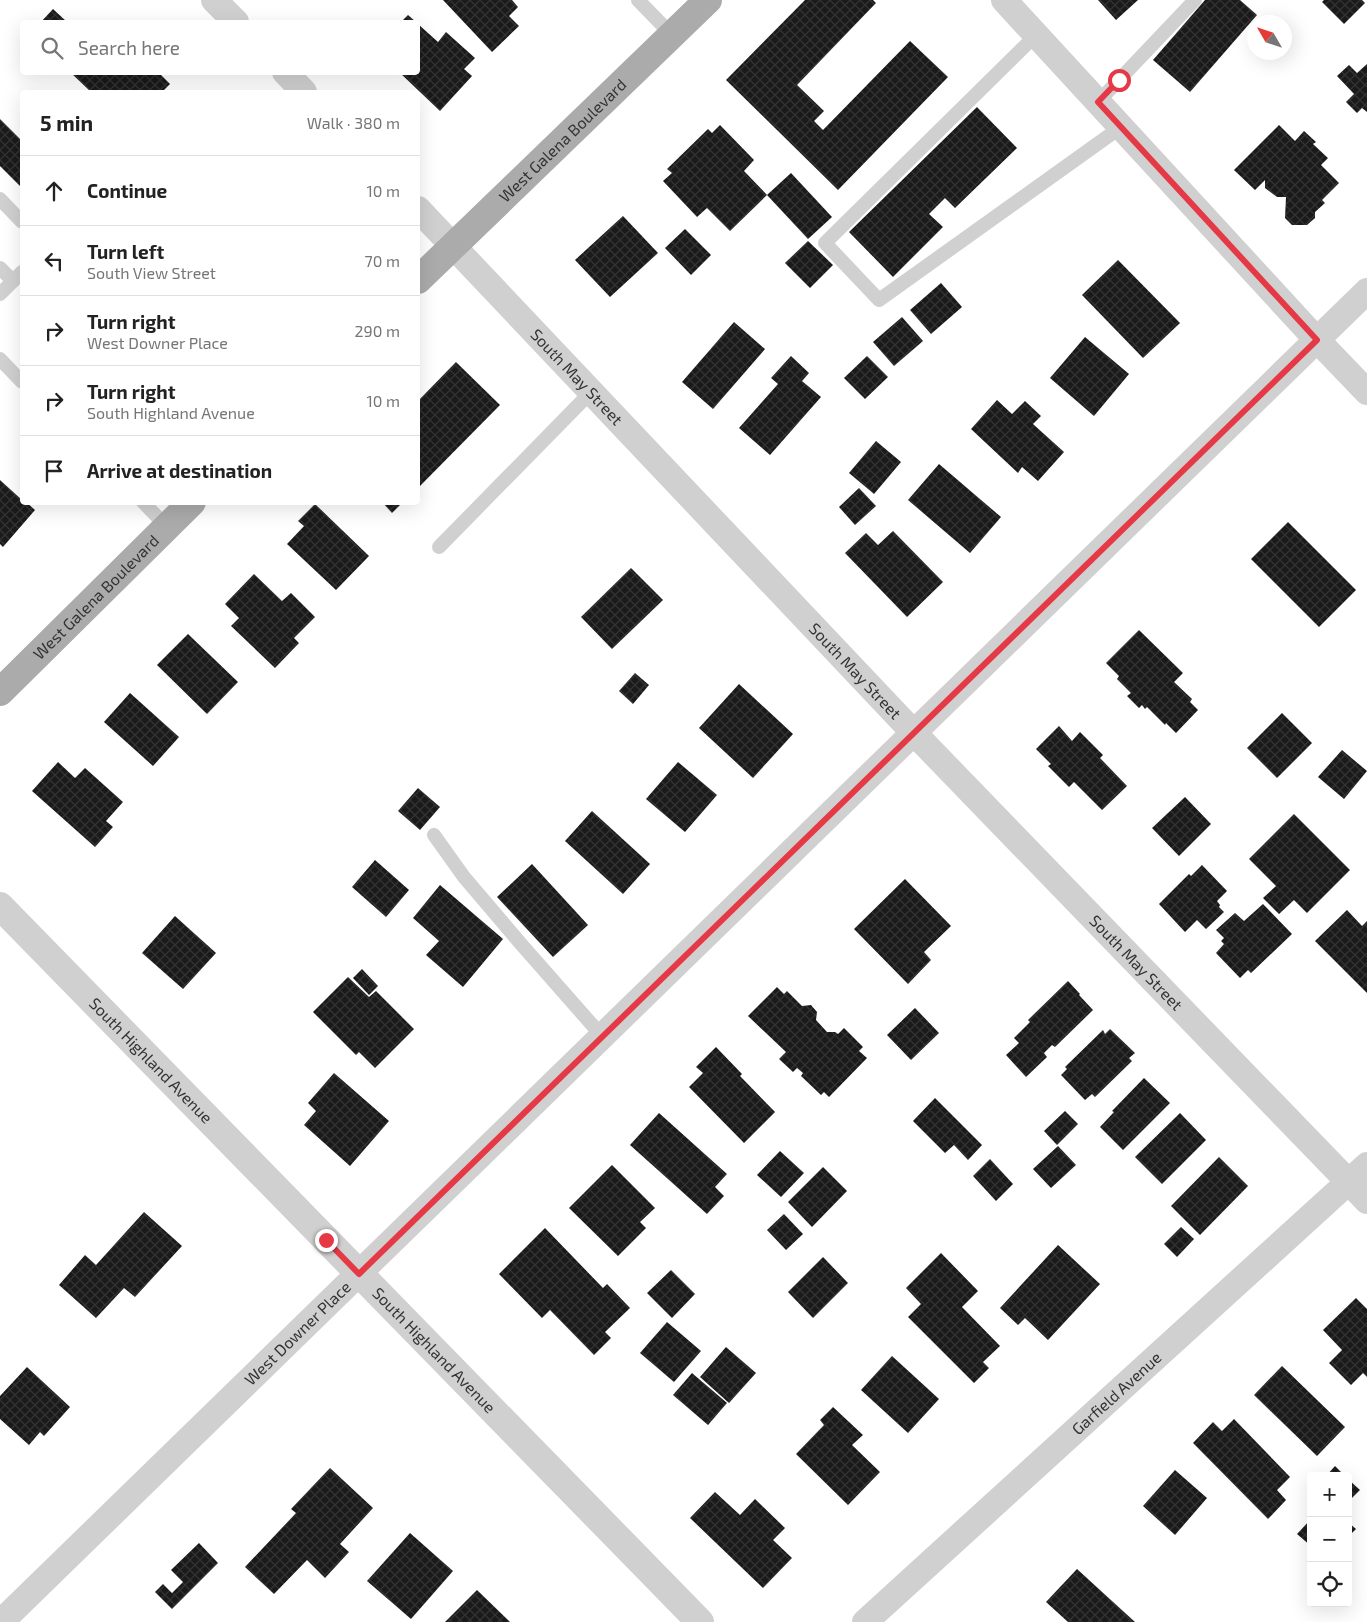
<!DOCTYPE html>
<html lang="en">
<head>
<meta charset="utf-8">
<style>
  body { margin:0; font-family:"Exo 2",sans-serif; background:#f6f6f6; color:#222 }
  .controls { position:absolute; right:15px; bottom:15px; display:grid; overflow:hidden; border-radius:5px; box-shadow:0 5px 20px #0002 }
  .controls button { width:45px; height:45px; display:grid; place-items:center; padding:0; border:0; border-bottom:1px solid #e0e0e0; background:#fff; color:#222; font:25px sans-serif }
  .compass { position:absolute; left:1247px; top:15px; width:45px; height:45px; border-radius:50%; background:#fff; box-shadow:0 5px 20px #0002; rotate:309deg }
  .stop { position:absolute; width:15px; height:15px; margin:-11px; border:4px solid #e63946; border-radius:50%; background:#fff }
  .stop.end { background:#e63946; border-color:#fff; box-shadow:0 1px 5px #0008 }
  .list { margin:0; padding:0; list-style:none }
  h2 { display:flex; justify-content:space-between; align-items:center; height:65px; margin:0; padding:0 20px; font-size:21px }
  h2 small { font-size:16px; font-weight:400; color:#767676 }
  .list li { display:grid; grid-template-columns:32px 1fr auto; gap:15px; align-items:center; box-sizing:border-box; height:70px; padding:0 20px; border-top:1px solid #e0e0e0 }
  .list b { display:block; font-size:19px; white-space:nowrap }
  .list p { margin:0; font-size:16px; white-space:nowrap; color:#767676 }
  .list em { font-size:16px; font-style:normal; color:#767676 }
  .icon { flex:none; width:28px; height:28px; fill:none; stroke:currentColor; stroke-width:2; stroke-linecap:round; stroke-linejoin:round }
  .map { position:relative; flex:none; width:1367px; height:1622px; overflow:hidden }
  .search { position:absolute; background:#fff; box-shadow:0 5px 20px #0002; left:20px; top:20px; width:400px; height:55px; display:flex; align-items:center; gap:12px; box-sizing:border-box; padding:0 18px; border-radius:5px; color:#767676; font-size:19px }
  .panel { position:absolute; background:#fff; box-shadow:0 5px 20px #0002; left:20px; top:90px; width:400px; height:415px; border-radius:5px }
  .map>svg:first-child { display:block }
  .building { fill:url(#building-cross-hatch) }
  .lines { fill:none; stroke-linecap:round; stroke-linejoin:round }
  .service { stroke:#d0d0d0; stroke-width:14 }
  .minor { stroke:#d0d0d0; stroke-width:26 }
  .tertiary { stroke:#d0d0d0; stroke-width:28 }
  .primary { stroke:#ababab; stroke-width:28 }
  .route { stroke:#e63946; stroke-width:6 }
  .labels { text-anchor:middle; stroke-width:5; stroke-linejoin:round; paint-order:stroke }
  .street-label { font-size:16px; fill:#333; stroke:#fff }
</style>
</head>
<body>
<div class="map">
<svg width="1367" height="1622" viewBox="0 0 1367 1622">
  <defs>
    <pattern id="building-cross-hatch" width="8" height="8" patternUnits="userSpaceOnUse" patternTransform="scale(1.25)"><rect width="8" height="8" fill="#1a1a1a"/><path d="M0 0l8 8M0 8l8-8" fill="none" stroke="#333"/></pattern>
  </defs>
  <rect width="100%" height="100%" fill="#fff"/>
  <g class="building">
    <path d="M443,0h69l6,7 -9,9 10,10 -27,26z"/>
    <path d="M805,0h68l3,3 -79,82 27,26 -10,10 9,9 87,-89 38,36 -110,113 -112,-110z"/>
    <path d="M1098,0h40l-22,20z"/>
    <path d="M1205,0h35l17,15 -67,77 -37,-32z"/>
    <path d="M1324,0h38l3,3 -21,21 -22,-22z"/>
    <path d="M53,9l14,13h-26z"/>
    <path d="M408,15l8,7h-15z"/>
    <path d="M418,24l20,18 8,-10 29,26 -11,11 8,7 -32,35 -41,-39h19z"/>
    <path d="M1367,64v48l-5,-4 -5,5 -11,-11 8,-8 -17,-18 12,-11 8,8z"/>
    <path d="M70,72h88l12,12 -8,8h-71z"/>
    <path d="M977,107l40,41 -62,60 -10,-10 -16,16 14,13 -50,50 -44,-45z"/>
    <path d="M0,119l22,22v47l-22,-22z"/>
    <path d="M720,125l34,35 -10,11 23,24 -37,36 -23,-23 -10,9 -34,-36 9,-8 -5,-4 41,-40 4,4z"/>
    <path d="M1279,125l16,16 9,-10 12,11 -3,2 15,14 -7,7 18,18 -17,17 3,3 -10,9v6l-8,7h-15l-7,-7 1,-21h-9l-12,-9v-8l-10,10 -21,-20z"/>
    <path d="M791,173l41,44 -24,22 -41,-44z"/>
    <path d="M623,216l35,37 -48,44 -35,-37z"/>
    <path d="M685,229l26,26 -20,20 -26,-27z"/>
    <path d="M808,241l25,24 -23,23 -25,-25z"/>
    <path d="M1118,260l62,63 -37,35 -61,-63z"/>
    <path d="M941,283l21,24 -31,27 -21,-24z"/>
    <path d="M902,317l21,24 -29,25 -21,-24z"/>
    <path d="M734,322l31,27 -52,60 -31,-27z"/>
    <path d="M1085,337l44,37 -35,42 -44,-38z"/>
    <path d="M791,356l18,17 -7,8 19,16 -51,58 -31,-27 39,-44 -7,-6z"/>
    <path d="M867,356l21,21 -23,22 -21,-21z"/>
    <path d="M456,362l44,43 -82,83v-87z"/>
    <path d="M997,400l15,14 13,-13 16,15 -8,8 31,28 -26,29 -16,-14 -4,6 -47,-44z"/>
    <path d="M876,441l25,21 -27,32 -25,-21z"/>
    <path d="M939,464l62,53 -31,36 -62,-53z"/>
    <path d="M0,480l22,20v2h4l9,8 -32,37 -3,-3z"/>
    <path d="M859,488l17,18 -21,19 -16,-18z"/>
    <path d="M382,502h21l-11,11z"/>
    <path d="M315,504l54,52 -33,34 -49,-46 17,-18 -6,-5z"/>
    <path d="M1288,522l68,68 -37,37 -68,-68z"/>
    <path d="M893,531l50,51 -36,35 -62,-64 21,-20 12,12z"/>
    <path d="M631,568l32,32 -51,49 -31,-32z"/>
    <path d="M254,574l28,27 9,-8 24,24 -21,21 5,5 -24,25 -44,-42 8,-8 -14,-14z"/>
    <path d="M1139,630l44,43 -9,9 18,17 -2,3 8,8 -22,23 -10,-10 -1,2 -18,-18 -2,2 -3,-4 -3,3 -12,-12 4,-3 -14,-14 2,-3 -13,-13z"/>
    <path d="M188,634l50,48 -31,32 -50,-49z"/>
    <path d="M635,673l14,12 -16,19 -14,-13z"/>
    <path d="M739,684l54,50 -40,44 -54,-50z"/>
    <path d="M130,693l49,44 -26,29 -49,-44z"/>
    <path d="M1282,713l30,30 -35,35 -30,-30z"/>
    <path d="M1059,726l13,15 8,-9 23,23 -3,3 27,28 -25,24 -28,-28 -5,5 -21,-21 3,-2 -15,-15z"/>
    <path d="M1342,750l25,21 -23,28 -26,-22z"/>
    <path d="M58,762l17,16 10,-10 38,34 -17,19 7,6 -18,20 -63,-56z"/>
    <path d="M678,762l39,33 -32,37 -39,-33z"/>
    <path d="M418,788l22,19 -20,23 -22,-19z"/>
    <path d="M1185,797l26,27 -32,32 -27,-28z"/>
    <path d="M592,811l58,53 -27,30 -58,-53z"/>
    <path d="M1294,814l56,56 -43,43 -13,-13 -15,14 -16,-16 13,-12 -27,-27z"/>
    <path d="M375,860l34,30 -23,27 -34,-30z"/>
    <path d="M532,864l56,61 -35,32 -56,-60z"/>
    <path d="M1202,865l25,26 -10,10 3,4 -1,2 5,5 -18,17 -9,-9 -12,12 -26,-28 30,-30 2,2z"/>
    <path d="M905,879l46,47 -27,26 7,8 -23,24 -54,-55z"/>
    <path d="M440,885l63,54 -40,48 -37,-32 13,-14 -26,-23z"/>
    <path d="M1263,904l29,30 -41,39 -3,-3 -8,8 -24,-25 8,-9 -3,-3 3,-3 -8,-8 19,-17 9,8z"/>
    <path d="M1347,910l15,16 5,-5v72l-52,-52z"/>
    <path d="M175,916l41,37 -33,36 -41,-36z"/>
    <path d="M362,969l16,17 -9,9 -16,-17z"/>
    <path d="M348,977l21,20 7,-6 38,38 -39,39 -16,-16 -3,3 -43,-43z"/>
    <path d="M1068,981l12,13 -1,1 14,15 -38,37 -3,-2 -8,8 3,4 -21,20 -20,-22 13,-12 -5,-5 16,-16 -2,-2z"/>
    <path d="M777,987l7,7 3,-3 15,15 9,-1 6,7 -1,8 11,12h8l3,2 6,-6 19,19 -4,4 8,7 -38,39 -5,-5 -3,3 -20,-19 2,-3 -6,-5 -4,4 -14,-13 7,-7 -38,-36z"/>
    <path d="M915,1008l24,25 -28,27 -24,-25z"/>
    <path d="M1110,1029l25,24 -6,5 3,3 -37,36 -3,-3 -7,6 -24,-25 6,-6 -2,-2 38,-37 2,4z"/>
    <path d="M716,1047l26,27 -2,2 35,36 -31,31 -55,-56 14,-14 -7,-6z"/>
    <path d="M334,1073l55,48 -39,45 -46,-41 12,-14 -8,-8z"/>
    <path d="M1144,1078l26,25 -47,47 -23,-23 14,-15 -2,-1z"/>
    <path d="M935,1098l47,47 -14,15 -14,-15 -9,8 -32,-32z"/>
    <path d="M1065,1111l13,13 -21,21 -13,-14z"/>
    <path d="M659,1113l68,61 -12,13 9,9 -17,18 -77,-69z"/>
    <path d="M1180,1113l26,27 -44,44 -27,-27z"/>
    <path d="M1058,1146l18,19 -25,23 -18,-19z"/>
    <path d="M780,1151l24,22 -23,24 -24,-22z"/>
    <path d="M1219,1157l29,29 -48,49 -29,-29z"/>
    <path d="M990,1159l23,25 -17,17 -23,-25z"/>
    <path d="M612,1165l43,43 -15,14 6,6 -28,28 -49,-48z"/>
    <path d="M823,1167l24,24 -35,36 -24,-25z"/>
    <path d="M144,1212l38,34 -47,51 -11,-9 -28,30 -37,-33 26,-30 11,10z"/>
    <path d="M784,1214l19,20 -17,16 -19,-20z"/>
    <path d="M1181,1227l13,12 -17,18 -13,-13z"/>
    <path d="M545,1228l58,60 4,-4 23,24 -25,24 6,6 -17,17 -44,-45 -8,8 -43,-44z"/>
    <path d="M1058,1245l42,39 -52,56 -23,-22 -7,7 -18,-17z"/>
    <path d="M941,1253l37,38 -16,16 38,39 -17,16 6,6 -15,15 -66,-66 13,-13 -15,-16z"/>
    <path d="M823,1257l25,26 -35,35 -25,-26z"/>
    <path d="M671,1270l24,24 -23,24 -25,-25z"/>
    <path d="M1356,1298l11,11v68l-4,-4 -12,12 -22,-22 13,-13 -19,-20z"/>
    <path d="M667,1322l34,29 -27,31 -34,-29z"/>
    <path d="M726,1347l30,26 -27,30 -29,-26z"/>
    <path d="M892,1356l47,43 -31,34 -47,-43z"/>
    <path d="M1282,1366l63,61 -28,29 -63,-61z"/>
    <path d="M27,1367l43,40 -26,29 -4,-4 -11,13 -29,-26v-23z"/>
    <path d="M692,1373l35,30 -19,22 -35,-30z"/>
    <path d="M833,1407l30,28 -11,10 28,27 -32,33 -52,-51 28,-29 -4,-5z"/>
    <path d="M1234,1419l56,58 -13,13 9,10 -18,19 -75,-76 20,-21 9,9z"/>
    <path d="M1335,1466l10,10h-19z"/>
    <path d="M330,1468l43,40 -33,36 9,8 -24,26 -18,-18 -33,34 -29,-27 51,-54 -5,-4z"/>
    <path d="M1175,1470l32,28 -32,37 -32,-29z"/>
    <path d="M1348,1479l12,11 -12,12z"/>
    <path d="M715,1492l25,23 15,-16 30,29 -12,12 19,18 -29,30 -73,-70z"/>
    <path d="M1311,1519v27l-14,-12z"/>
    <path d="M1348,1522l8,7 -8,8z"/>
    <path d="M410,1533l43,38 -42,48 -44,-38z"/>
    <path d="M199,1543l19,20 -46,46 -17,-17 8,-8 9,9 11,-11 -12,-12z"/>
    <path d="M1077,1569l58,53h-67l-22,-20z"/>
    <path d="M477,1590l33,32h-65z"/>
  </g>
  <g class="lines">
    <g class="service">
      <path d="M638,0l34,35"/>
      <path d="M1036,35l-211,208 54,57 242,-173"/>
      <path d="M1098,102l97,-102"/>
      <path d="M0,199l22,23"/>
      <path d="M0,268l13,13"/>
      <path d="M0,294l22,-22"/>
      <path d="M0,359l22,23"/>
      <path d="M143,502l24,25"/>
      <path d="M439,547l152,-155"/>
      <path d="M434,835l30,42 57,67 81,92"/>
    </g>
    <g class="minor">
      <path d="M214,0l22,22"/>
      <path d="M1004,0l313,340 50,52"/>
      <path d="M285,72l19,20"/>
      <path id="s1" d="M418,209l496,524 453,468"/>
      <path id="s2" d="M1,1622l1366,-1331"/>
      <path id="s3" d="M865,1622l502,-457"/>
    </g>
    <path class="tertiary" id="s4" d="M0,906l700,716"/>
    <g class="primary">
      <path id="s5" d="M418,280l290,-280"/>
      <path id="s6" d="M0,692l192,-190"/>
    </g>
  </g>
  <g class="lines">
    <path class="route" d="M326,1240l33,34 958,-934 -219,-238 21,-22"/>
  </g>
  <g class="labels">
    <g class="street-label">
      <text dy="6" stroke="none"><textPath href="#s5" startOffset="201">West Galena Boulevard</textPath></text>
      <text dy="6" stroke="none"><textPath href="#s1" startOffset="231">South May Street</textPath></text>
      <text dy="6" stroke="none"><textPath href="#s6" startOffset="135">West Galena Boulevard</textPath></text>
      <text dy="6" stroke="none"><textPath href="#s1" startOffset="636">South May Street</textPath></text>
      <text dy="6" stroke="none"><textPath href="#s1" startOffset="1041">South May Street</textPath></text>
      <text dy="6" stroke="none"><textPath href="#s4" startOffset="216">South Highland Avenue</textPath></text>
      <text dy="6" stroke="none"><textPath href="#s2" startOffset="414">West Downer Place</textPath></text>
      <text dy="6" stroke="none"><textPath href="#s4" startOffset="621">South Highland Avenue</textPath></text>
      <text dy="6" stroke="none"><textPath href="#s3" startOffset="340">Garfield Avenue</textPath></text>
    </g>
  </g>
</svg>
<div class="controls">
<button>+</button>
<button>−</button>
<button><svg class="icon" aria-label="locate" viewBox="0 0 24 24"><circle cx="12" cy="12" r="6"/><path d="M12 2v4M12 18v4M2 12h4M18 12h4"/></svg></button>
</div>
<svg class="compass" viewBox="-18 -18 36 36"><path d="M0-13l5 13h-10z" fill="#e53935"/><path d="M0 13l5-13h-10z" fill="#767676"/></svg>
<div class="stop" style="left:1119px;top:80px"></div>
<div class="stop end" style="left:326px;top:1240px"></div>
<div class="search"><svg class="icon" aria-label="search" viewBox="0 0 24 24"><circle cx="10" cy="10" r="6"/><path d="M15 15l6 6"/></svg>Search here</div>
<section class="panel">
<h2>5 min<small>Walk · 380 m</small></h2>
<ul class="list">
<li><svg class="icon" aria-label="ahead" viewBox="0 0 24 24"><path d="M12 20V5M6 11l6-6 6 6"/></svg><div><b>Continue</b></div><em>10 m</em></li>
<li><svg class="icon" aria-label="left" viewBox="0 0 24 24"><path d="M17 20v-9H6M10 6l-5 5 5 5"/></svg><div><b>Turn left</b><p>South View Street</p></div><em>70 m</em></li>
<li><svg class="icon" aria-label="right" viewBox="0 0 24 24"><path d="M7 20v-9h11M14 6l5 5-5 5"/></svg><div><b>Turn right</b><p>West Downer Place</p></div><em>290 m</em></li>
<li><svg class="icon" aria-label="right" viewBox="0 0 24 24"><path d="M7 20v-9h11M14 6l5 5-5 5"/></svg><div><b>Turn right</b><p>South Highland Avenue</p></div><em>10 m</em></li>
<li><svg class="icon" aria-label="arrive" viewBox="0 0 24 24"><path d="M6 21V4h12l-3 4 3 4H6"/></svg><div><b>Arrive at destination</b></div></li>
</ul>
</section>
</div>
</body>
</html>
